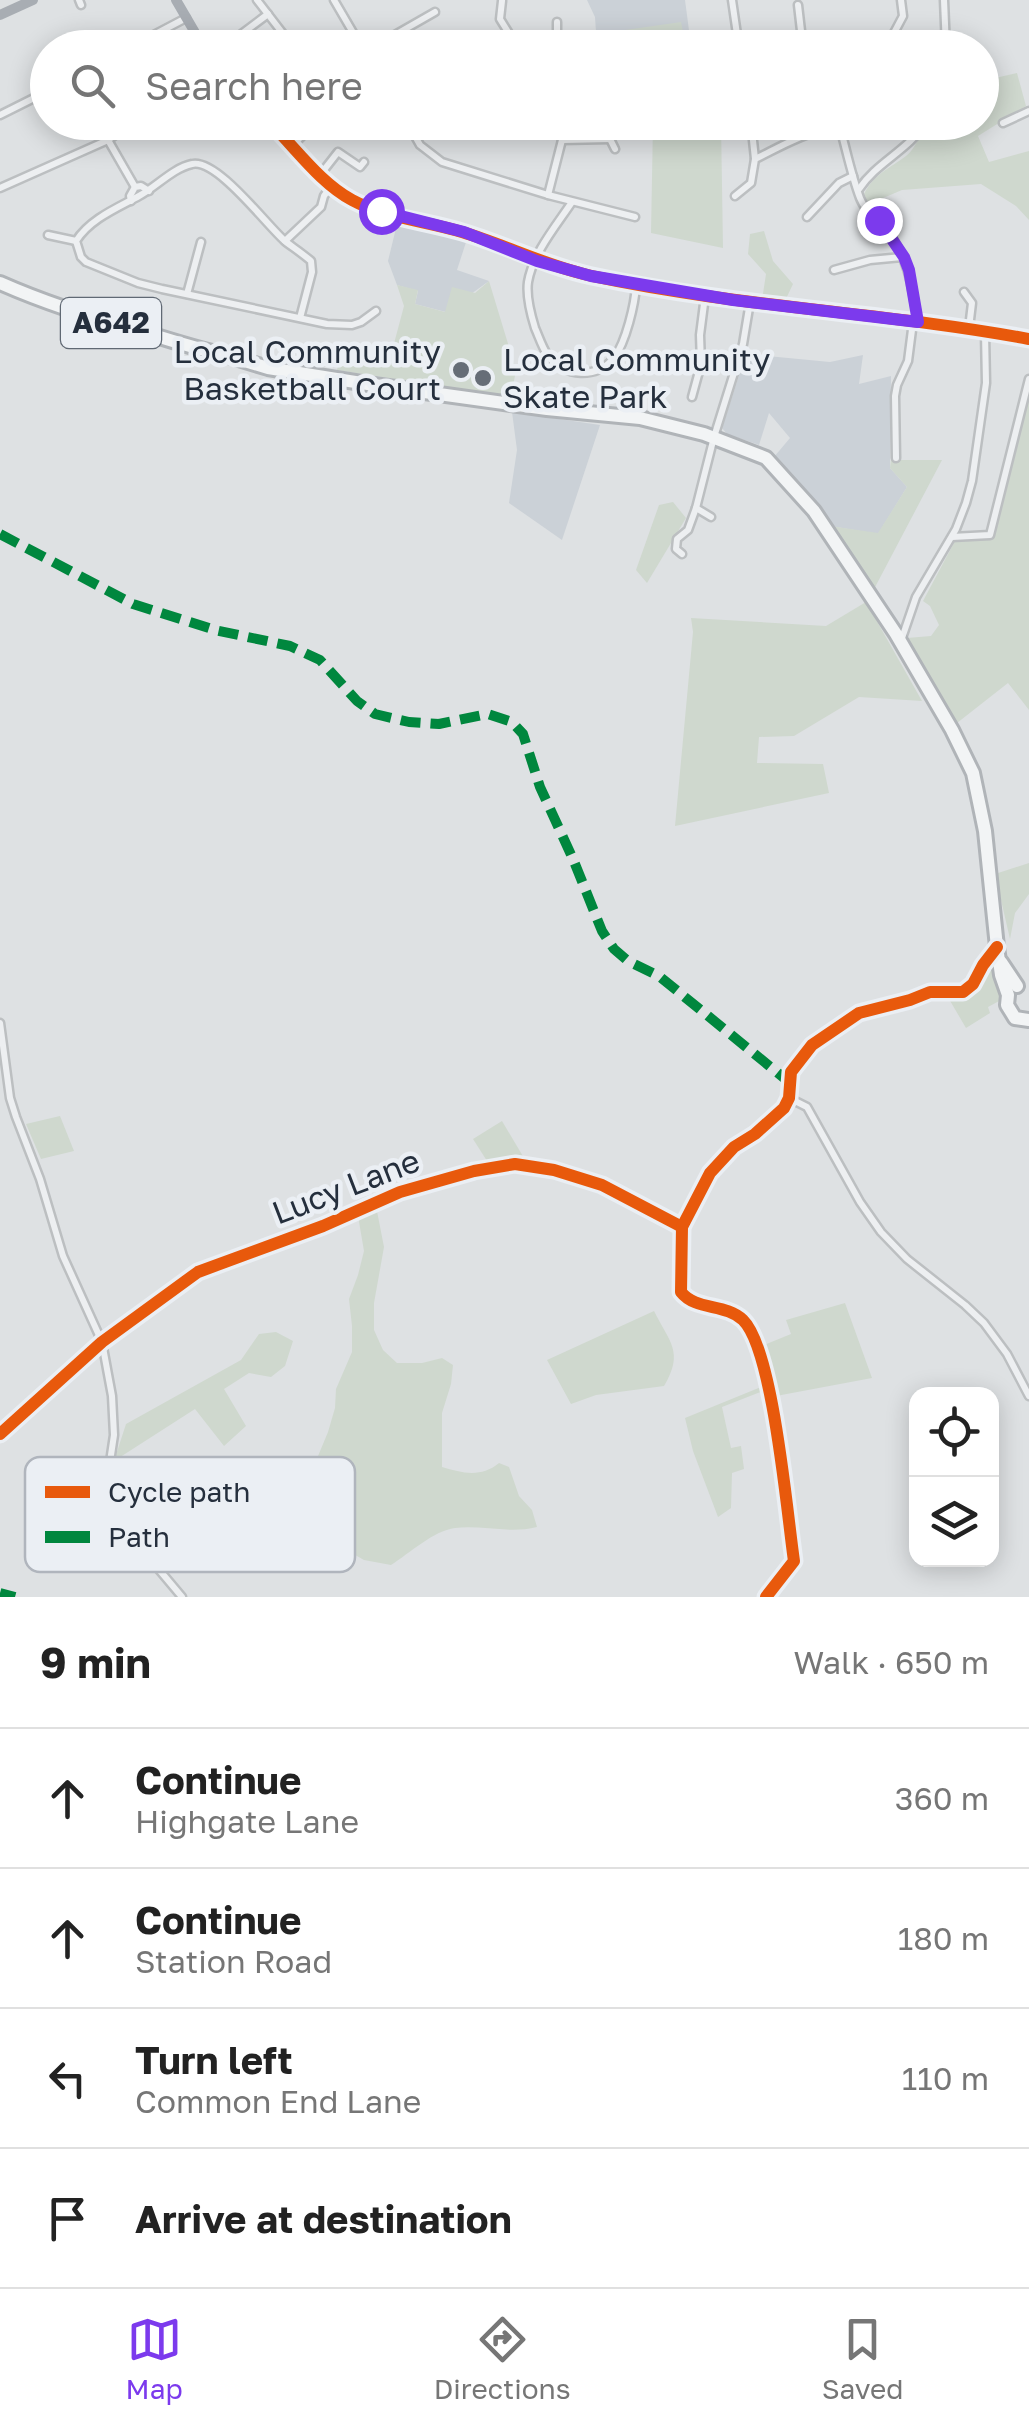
<!DOCTYPE html>
<html lang="en">
<head>
<meta charset="utf-8">
<style>
  body { margin:0; font-family:"Golos Text",sans-serif; background:#f6f6f6; color:#222 }
  .controls { position:absolute; right:30px; bottom:30px; display:grid; overflow:hidden; border-radius:20px; box-shadow:0 5px 25px #0003 }
  .controls button { width:90px; height:90px; display:grid; place-items:center; padding:0; border:0; border-bottom:2px solid #e0e0e0; background:#fff; color:#222; font:50px sans-serif }
  .stop { position:absolute; width:30px; height:30px; margin:-22px; border:8px solid #7c3aed; border-radius:50%; background:#fff }
  .stop.end { background:#7c3aed; border-color:#fff; box-shadow:0 2px 10px #0008 }
  .list { margin:0; padding:0; list-style:none }
  h2 { display:flex; justify-content:space-between; align-items:center; height:130px; margin:0; padding:0 40px; font-size:42px }
  h2 small { font-size:32px; font-weight:400; color:#767676 }
  .list li { display:grid; grid-template-columns:65px 1fr auto; gap:30px; align-items:center; box-sizing:border-box; height:140px; padding:0 40px; border-top:2px solid #e0e0e0 }
  .list b { display:block; font-size:38px; white-space:nowrap }
  .list p { margin:0; font-size:32px; white-space:nowrap; color:#767676 }
  .list em { font-size:32px; font-style:normal; color:#767676 }
  .icon { flex:none; width:55px; height:55px; fill:none; stroke:currentColor; stroke-width:2; stroke-linecap:round; stroke-linejoin:round }
  .map { position:relative; flex:none; width:1029px; height:1597px; overflow:hidden }
  .search { position:absolute; background:#fff; box-shadow:0 5px 25px #0003; left:30px; right:30px; top:30px; height:110px; display:flex; align-items:center; gap:25px; box-sizing:border-box; padding:0 35px; border-radius:55px; color:#767676; font-size:38px }
  .sheet { height:690px; background:#fff }
  nav { display:flex; justify-content:space-around; align-items:center; box-sizing:border-box; height:140px; border-top:2px solid #e0e0e0; background:#fff; font-size:28px; color:#767676 }
  nav a { display:grid; justify-items:center; gap:5px }
  nav .on { color:#7c3aed }
  .map>svg:first-child { display:block }
  .built { fill:#cbd1d7 }
  .green { fill:#cfd8ce }
  .lines { fill:none; stroke-linecap:round; stroke-linejoin:round }
  .stream { stroke:#aac0d0; stroke-width:2.5 }
  .street-casing { stroke:#bcbfc1; stroke-width:11 }
  .highway-casing { stroke:#b0b4b8; stroke-width:18 }
  .street { stroke:#edeff1; stroke-width:6 }
  .secondary { stroke:#a8adb3; stroke-width:10 }
  .highway { stroke:#f2f4f5; stroke-width:12 }
  .quiet { stroke:#00873e; stroke-width:10; stroke-dasharray:20 10; stroke-linecap:butt }
  .cycleway-casing { stroke:#ebeff4; stroke-width:19 }
  .cycleway { stroke:#e8590c; stroke-width:12 }
  .route { stroke:#7c3aed; stroke-width:12 }
  .poi-dot { fill:#666d77; stroke:#ebeff4; stroke-width:4 }
  .labels { text-anchor:middle; stroke-width:9; stroke-linejoin:round; paint-order:stroke }
  .shield { fill:#ebeff4; stroke:#606974; stroke-width:2.5 }
  .shield-label { font-size:30px; font-weight:bold; fill:#252f3d }
  .poi-label { font-size:32px; fill:#252f3d; stroke:#ebeff4; text-anchor:end }
  .street-label { font-size:32px; fill:#252f3d; stroke:#ebeff4 }
  .key { fill:#ebeff4; stroke:#b0b5bd; stroke-width:2.5 }
  .key-label { font-size:28px; fill:#252f3d }
</style>
</head>
<body>
<div class="map">
<svg width="1029" height="1597" viewBox="0 0 1029 1597">
  <rect width="100%" height="100%" fill="#dee1e3"/>
  <g class="built">
    <path d="M587,0h98l5,38 6,9h-99l-2,-30z"/>
    <path d="M398,220l69,19 -10,31 32,11 -43,31 -31,-8 3,-13 -21,-6 -9,-24z"/>
    <path d="M746,354l84,8 33,-7 -4,29 32,-8 -1,92 17,19 -29,47 -48,-8 -56,-69 16,-19 -21,-25 -10,32 -32,-11 -5,-6z"/>
    <path d="M512,412l88,13 -38,115 -53,-37 8,-53z"/>
  </g>
  <g class="green">
    <path d="M681,22l5,25h-80l-2,-14z"/>
    <path d="M1017,73l9,33 -48,30 11,26 40,-11v69l-13,-14 -35,-22 -79,6 -33,14 -5,-10c11,-21 25,-25 42,-38 8,-6 13,-19 18,-27 20,1 37,-6 58,-7v-41z"/>
    <path d="M653,123h68l2,125 -72,-15z"/>
    <path d="M764,231l9,30 20,23 -9,19 -22,-3 4,-26 -18,-20 2,-20z"/>
    <path d="M489,281l27,89 -5,27 -174,-27 2,-8 49,4 16,-60 -7,-21 21,5 -3,14 30,8 7,-25 23,6z"/>
    <path d="M1029,393v317l-21,-27 -51,40 -50,-85 24,-2 8,-11 -9,-19 -7,-5 32,-60 38,-2z"/>
    <path d="M891,460h51l-69,131 -43,-65 48,7 29,-46 -17,-19z"/>
    <path d="M673,502l13,16 -39,65 -11,-13 23,-65z"/>
    <path d="M866,602l56,99 -63,-4 -65,39 -35,1 -2,26 66,1 6,29 -154,33 18,-194 -2,-14 135,8z"/>
    <path d="M1029,863v31l-14,19 -5,26 -15,-65z"/>
    <path d="M991,962l10,38 -13,7 2,6 -24,15 -17,-29c27,-6 29,-15 42,-37z"/>
    <path d="M60,1116l14,35 -33,8 -15,-35z"/>
    <path d="M502,1121l22,37 -37,3 -14,-22z"/>
    <path d="M376,1206l8,41 -10,56v27l9,20 14,13h25l20,-5 11,7 -2,19 -9,29v54c20,6 39,11 57,-4l10,4 10,29 13,14 5,17c-27,7 -54,-2 -82,1 -22,3 -45,25 -64,37l-27,-5 -44,-25 -10,-28 -4,-22 22,-53 7,-24 1,-19 16,-37v-26l-3,-27 9,-24 6,-24 -6,-35z"/>
    <path d="M845,1303l27,75 -96,18 -12,-51 27,-11 -5,-14z"/>
    <path d="M654,1311c16,32 30,41 10,75l-68,9 -25,9 -24,-44z"/>
    <path d="M276,1332l17,9 -8,25 -14,11 -22,-4 -25,16 22,37 -22,20 -29,-37 -81,52 12,-37 115,-64 18,-26z"/>
    <path d="M761,1387l2,4 -41,16 9,41 10,-2 3,23 -12,4 -1,35 -13,9 -25,-66 -8,-33z"/>
  </g>
  <g class="lines">
    <path class="stream" d="M0,1596l5,1"/>
    <defs>
      <g id="street">
        <path d="M79,0l2,5"/>
        <path d="M257,0l37,48"/>
        <path d="M334,0l28,48"/>
        <path d="M732,0l7,48"/>
        <path d="M944,0l2,48"/>
        <path d="M502,1l-2,18 18,29"/>
        <path d="M798,5l5,43"/>
        <path d="M557,22v13l7,7"/>
        <path d="M227,45l41,-31"/>
        <path d="M129,48l57,-30"/>
        <path d="M372,48l63,-36"/>
        <path d="M531,48l19,-6 7,-7"/>
        <path d="M886,48l17,-32 -2,-16"/>
        <path d="M0,115l48,-24"/>
        <path d="M407,122l13,23 22,17 106,33 87,22"/>
        <path d="M751,122l4,37"/>
        <path d="M845,122l-4,9c6,22 11,46 19,67 5,14 21,24 30,36 21,33 21,51 28,88"/>
        <path d="M1003,123l26,-12"/>
        <path d="M500,134l4,-12"/>
        <path d="M108,140l27,47"/>
        <path d="M562,140l48,-1"/>
        <path d="M293,145l23,-23"/>
        <path d="M615,149l-5,-10 5,-8"/>
        <path d="M320,175l18,-23 22,15 4,-5"/>
        <path d="M0,188l108,-48 26,-18"/>
        <path d="M859,189c18,-27 50,-39 67,-67"/>
        <path d="M548,195l14,-55 -2,-18"/>
        <path d="M735,196l16,-13 4,-24c22,-10 63,-36 86,-28"/>
        <path d="M131,201l-1,-5 5,-9 6,-1 8,5"/>
        <path d="M572,202c-16,24 -39,51 -44,80 -2,14 3,33 7,46 4,9 7,19 13,28 16,21 49,23 66,2 12,-16 21,-54 22,-73"/>
        <path d="M807,217l32,-34 14,-7"/>
        <path d="M48,235l28,6"/>
        <path d="M285,241l36,-34 3,-11 7,-10"/>
        <path d="M834,270l36,-10 32,-3"/>
        <path d="M964,292l8,11 -3,25"/>
        <path d="M187,294l14,-52"/>
        <path d="M300,318l12,-46 -1,-11c-8,-7 -17,-13 -25,-19 -19,-16 -69,-84 -94,-78 -19,4 -36,23 -53,32 -22,12 -49,23 -63,45l5,16 5,5 52,21 24,6 165,35 25,1 9,-3 15,-11"/>
        <path d="M692,397l9,-33 -1,-29 5,-39"/>
        <path d="M896,458l-1,-62 2,-11 11,-24 5,-39"/>
        <path d="M696,508l15,9"/>
        <path d="M952,537l38,-2 39,-156"/>
        <path d="M682,554l-6,-5 1,-10 11,-9 8,-22 18,-71 29,-93 7,-42"/>
        <path d="M902,638l14,-41 40,-68 10,-26 6,-22 14,-98 -1,-50"/>
        <path d="M0,1023l10,75 6,19 24,62 23,77 39,86 10,54 2,39 -9,60v14l10,15 20,17 47,56"/>
        <path d="M789,1098l18,9 53,95 21,30 26,27 58,46 19,18 23,31 22,42"/>
        <path d="M0,1434l102,-92 96,-70 125,-46 77,-34 74,-21 41,-7 39,6 48,15 80,42"/>
        <path d="M766,1597l28,-36c-7,-48 -21,-212 -51,-241 -18,-17 -47,-9 -62,-28l1,-65 28,-54 24,-26 21,-13 29,-26 5,-10 2,-26 21,-27 47,-32 51,-13 20,-8h33l10,-8 10,-19 13,-17"/>
      </g>
      <g id="highway">
        <path d="M0,283c45,20 92,35 140,48 30,9 59,19 90,25"/>
        <path d="M225,355l43,13 106,17 173,24 93,9 64,16 62,24 48,53 82,123 56,96 21,43 12,58 12,116 4,28 7,20 -1,10 8,13 14,2"/>
        <path d="M1001,962l16,24"/>
      </g>
    </defs>
    <use href="#street" class="street-casing"/>
    <use href="#highway" class="highway-casing"/>
    <use href="#street" class="street"/>
    <g class="secondary">
      <path d="M176,0l28,48"/>
      <path d="M0,15l33,-15"/>
      <path d="M269,122c27,26 50,60 83,78 33,18 74,21 110,32 44,13 84,34 130,44 144,31 292,36 437,63"/>
    </g>
    <use href="#highway" class="highway"/>
    <g class="quiet">
      <path d="M0,534l133,70 82,26 75,16 30,14 37,41 18,13 34,8 30,2 49,-10 24,8 11,12 17,53 33,72 29,72 12,18 14,12 31,15 130,106"/>
      <path d="M0,1593l15,4"/>
    </g>
    <defs>
      <g id="cycleway">
        <path d="M269,122c27,26 50,60 83,78 33,18 74,21 110,32 44,13 84,34 130,44 144,31 292,36 437,63"/>
        <path d="M0,1434l102,-92 96,-70 125,-46 77,-34 74,-21 41,-7 39,6 48,15 80,42"/>
        <path d="M766,1597l28,-36c-7,-48 -21,-212 -51,-241 -18,-17 -47,-9 -62,-28l1,-65 28,-54 24,-26 21,-13 29,-26 5,-10 2,-26 21,-27 47,-32 51,-13 20,-8h33l10,-8 10,-19 14,-18"/>
      </g>
    </defs>
    <use href="#cycleway" class="cycleway-casing"/>
    <use href="#cycleway" class="cycleway"/>
  </g>
  <g class="lines">
    <path class="route" d="M381,211l83,21 73,29 54,15 142,24 185,22 -9,-52 -5,-13 -25,-37"/>
  </g>
  <g class="poi-dot">
    <circle cx="461" cy="370" r="10"/>
    <circle cx="483" cy="378" r="10"/>
  </g>
  <g class="labels">
    <rect class="shield" x="61" y="298" width="100" height="50" rx="8"/>
    <g class="shield-label">
      <text x="111" y="333">A642</text>
    </g>
    <g class="poi-label">
      <text x="441" y="363">Local Community<tspan x="441" dy="37">Basketball Court</tspan></text>
      <text x="503" y="371" text-anchor="start">Local Community<tspan x="503" dy="37">Skate Park</tspan></text>
    </g>
    <g class="street-label">
      <text transform="translate(346 1187) rotate(-21)" y="11">Lucy Lane</text>
    </g>
  </g>
  <rect x="25" y="1457" width="330" height="115" rx="15" class="key"/>
  <rect x="45" y="1486" width="45" height="12" fill="#e8590c"/>
  <rect x="45" y="1531" width="45" height="12" fill="#00873e"/>
  <g class="key-label">
    <text x="108" y="1502">Cycle path</text>
    <text x="108" y="1547">Path</text>
  </g>
</svg>
<div class="controls">
<button><svg class="icon" aria-label="locate" viewBox="0 0 24 24"><circle cx="12" cy="12" r="6"/><path d="M12 2v4M12 18v4M2 12h4M18 12h4"/></svg></button>
<button><svg class="icon" aria-label="layers" viewBox="0 0 24 24"><path d="M12 4l9 5-9 5-9-5zM3 14l9 5 9-5"/></svg></button>
</div>
<div class="stop" style="left:381px;top:211px"></div>
<div class="stop end" style="left:879px;top:220px"></div>
<div class="search"><svg class="icon" aria-label="search" viewBox="0 0 24 24"><circle cx="10" cy="10" r="6"/><path d="M15 15l6 6"/></svg>Search here</div>
</div>
<section class="sheet">
<h2>9 min<small>Walk · 650 m</small></h2>
<ul class="list">
<li><svg class="icon" aria-label="ahead" viewBox="0 0 24 24"><path d="M12 20V5M6 11l6-6 6 6"/></svg><div><b>Continue</b><p>Highgate Lane</p></div><em>360 m</em></li>
<li><svg class="icon" aria-label="ahead" viewBox="0 0 24 24"><path d="M12 20V5M6 11l6-6 6 6"/></svg><div><b>Continue</b><p>Station Road</p></div><em>180 m</em></li>
<li><svg class="icon" aria-label="left" viewBox="0 0 24 24"><path d="M17 20v-9H6M10 6l-5 5 5 5"/></svg><div><b>Turn left</b><p>Common End Lane</p></div><em>110 m</em></li>
<li><svg class="icon" aria-label="arrive" viewBox="0 0 24 24"><path d="M6 21V4h12l-3 4 3 4H6"/></svg><div><b>Arrive at destination</b></div></li>
</ul>
</section>
<nav>
<a class="on"><svg class="icon" aria-label="map" viewBox="0 0 24 24"><path d="M3 6l6-2 6 2 6-2v14l-6 2-6-2-6 2zM9 4v14M15 6v14"/></svg>Map</a>
<a><svg class="icon" aria-label="directions" viewBox="0 0 24 24"><path d="M12 3l9 9-9 9-9-9zM9 14v-3h6M13 9l2 2-2 2"/></svg>Directions</a>
<a><svg class="icon" aria-label="saved" viewBox="0 0 24 24"><path d="M7 4h10v16l-5-4-5 4z"/></svg>Saved</a>
</nav>
</body>
</html>
